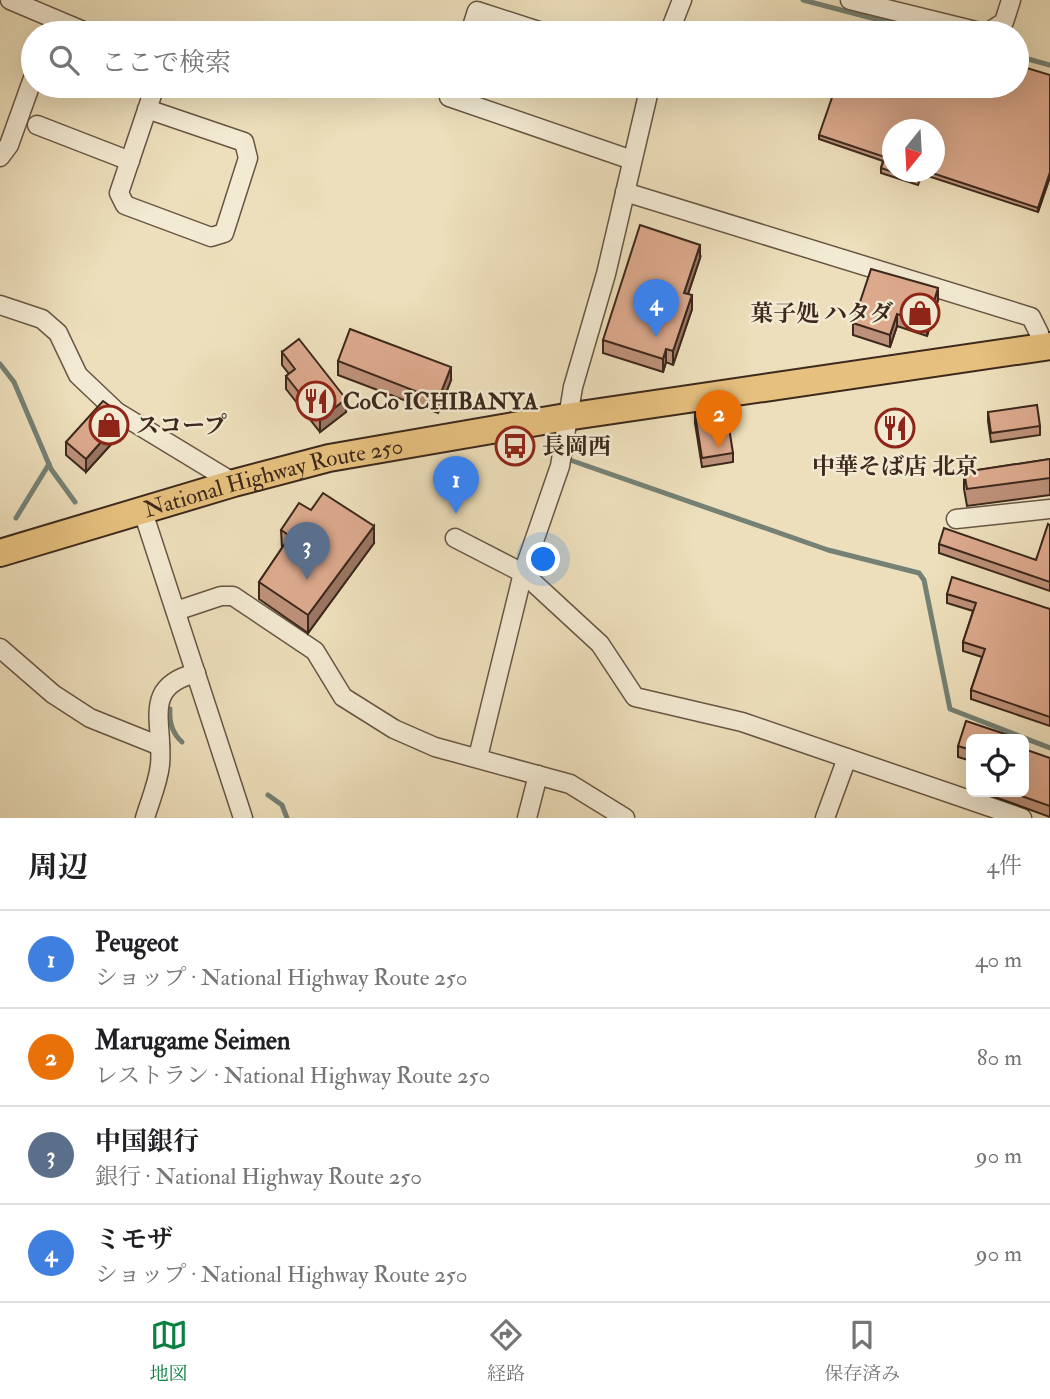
<!DOCTYPE html>
<html lang="ja">
<head>
<meta charset="utf-8">
<style>
  body { margin:0; font-family:"IM FELL Double Pica","Noto Serif JP",serif; background:#f6f6f6; color:#202124 }
  .controls { position:absolute; right:21px; bottom:21px; display:grid; overflow:hidden; border-radius:10px; box-shadow:0 7px 28px #0002 }
  .controls button { width:63px; height:63px; display:grid; place-items:center; padding:0; border:0; border-bottom:2px solid #e0e0e0; background:#fff; color:#202124; font:35px sans-serif }
  .compass { position:absolute; left:882px; top:119px; width:63px; height:63px; border-radius:50%; background:#fff; box-shadow:0 7px 28px #0002; rotate:198deg }
  .you { position:absolute; left:544px; top:560px; width:24px; height:24px; margin:-18px; border:5px solid #fff; border-radius:50%; background:#1a73e8; box-shadow:0 0 0 10px #1a73e833 }
  .badge { display:grid; place-items:center; width:46px; height:46px; border-radius:50%; background:#0b8043; color:#fff; font-size:23px; font-weight:700 }
  .pin { position:absolute; translate:-50% -58px; filter:drop-shadow(0 2px 4px #0008) }
  .pin::after { content:''; position:absolute; top:37px; width:24px; height:21px; background:inherit; clip-path:polygon(0 0,100% 0,50% 100%) }
  .list { margin:0; padding:0; list-style:none }
  h2 { display:flex; justify-content:space-between; align-items:center; height:91px; margin:0; padding:0 28px; font-size:30px }
  h2 small { font-size:23px; font-weight:400; color:#757577 }
  .list li { display:grid; grid-template-columns:46px 1fr auto; gap:21px; align-items:center; box-sizing:border-box; height:98px; padding:0 28px; border-top:2px solid #e0e0e0 }
  .list b { display:block; font-size:26px; white-space:nowrap }
  .list p { margin:0; font-size:23px; white-space:nowrap; color:#757577 }
  .list em { font-size:23px; font-style:normal; color:#757577 }
  .icon { flex:none; width:38px; height:38px; fill:none; stroke:currentColor; stroke-width:2; stroke-linecap:round; stroke-linejoin:round }
  .map { position:relative; flex:none; width:1050px; height:818px; overflow:hidden }
  .search { position:absolute; background:#fff; box-shadow:0 7px 28px #0002; left:21px; right:21px; top:21px; height:77px; display:flex; align-items:center; gap:18px; box-sizing:border-box; padding:0 24px; border-radius:38px; color:#757577; font-size:26px }
  .sheet { height:483px; background:#fff }
  nav { display:flex; justify-content:space-around; align-items:center; box-sizing:border-box; height:98px; border-top:2px solid #e0e0e0; background:#fff; font-size:19px; color:#757577 }
  nav a { display:grid; justify-items:center; gap:4px }
  nav .on { color:#0b8043 }
  .map>svg:first-child { display:block }
  .lines { fill:none; stroke-linecap:round; stroke-linejoin:round }
  .stream { stroke:#748174; stroke-width:5 }
  .minor-casing { stroke:#685644; stroke-width:21 }
  .highway-casing { stroke:#3c281c; stroke-width:30 }
  .minor { stroke:#f3ead3; stroke-width:18 }
  .highway { stroke:#e6c07e; stroke-width:26 }
  .wall { fill:#bd9179; stroke:#3c281c; stroke-width:2; fill-rule:evenodd }
  .shaded-wall { fill:#9a7663; stroke:#3c281c; stroke-width:2 }
  .building { fill:#dca98d; stroke:#3c281c; stroke-width:2 }
  .labels { text-anchor:middle; stroke-width:5; stroke-linejoin:round; paint-order:stroke }
  .poi-label { font-size:23px; font-weight:bold; fill:#3c281c; stroke:#f3ead3; text-anchor:start }
  .street-label { font-size:23px; fill:#3c281c; stroke:#f3ead3 }
</style>
</head>
<body>
<div class="map">
<svg width="1050" height="818" viewBox="0 0 1050 818">
  <rect width="100%" height="100%" fill="#eddfbb"/>
  <filter id="stains"><feTurbulence type="fractalNoise" baseFrequency=".00286" numOctaves="4"/><feColorMatrix values="0 0 0 0 .2 0 0 0 0 .09 0 0 0 0 .02 0 0 0 .5 -.17"/></filter>
  <radialGradient id="worn" r=".72"><stop offset=".6" stop-color="#630" stop-opacity="0"/><stop offset="1" stop-color="#630" stop-opacity=".3"/></radialGradient>
  <g class="lines">
    <g class="stream">
      <path d="M803,0l126,33"/>
      <path d="M1017,56l33,9"/>
      <path d="M0,364l14,18 37,87 24,33"/>
      <path d="M570,460l258,90 91,23 5,7 26,129 100,39"/>
      <path d="M16,518l33,-54"/>
      <path d="M170,709c-1,13 2,24 12,33"/>
      <path d="M268,795l14,10 5,13"/>
    </g>
    <defs>
      <g id="minor">
        <path d="M10,0l78,33"/>
        <path d="M850,0l134,33"/>
        <path d="M470,33l7,-22 68,22"/>
        <path d="M669,33l13,-33"/>
        <path d="M987,33l17,-11 7,-22"/>
        <path d="M452,86l-3,11 183,63"/>
        <path d="M147,109l97,33 4,16 -24,75 -13,4 -86,-32 -6,-12 36,-107"/>
        <path d="M37,125l93,36"/>
        <path d="M0,157l9,-12 24,-67"/>
        <path d="M625,192l406,125 8,16 3,14"/>
        <path d="M0,305l42,14 16,14 20,42 39,37 117,71"/>
        <path d="M143,512l100,306"/>
        <path d="M956,519l94,-10"/>
        <path d="M455,538l68,35 77,71 35,53 107,25 280,96"/>
        <path d="M176,611l45,-15h12l82,55 28,46 51,32 41,18 135,37 55,34"/>
        <path d="M0,648l53,46 37,24 70,28"/>
        <path d="M478,757l45,-184 37,-107 13,-79 33,-113 44,-188"/>
        <path d="M145,818c5,-17 13,-35 15,-53 4,-43 -19,-78 36,-92"/>
        <path d="M527,818l11,-43"/>
        <path d="M825,818l22,-60"/>
      </g>
      <g id="highway">
        <path id="s1" d="M0,553l234,-70 95,-25 237,-41 484,-71"/>
      </g>
    </defs>
    <use href="#minor" class="minor-casing"/>
    <use href="#highway" class="highway-casing"/>
    <use href="#minor" class="minor"/>
    <use href="#highway" class="highway"/>
  </g>
  <g class="wall">
    <path d="M1050,75v102l-12,35 -116,-38 -4,11 -37,-12v-5l2,-7 -64,-22v-4zM892,130l42,42h-42z"/>
    <path d="M700,258l-12,36 4,15 -19,56 -7,-3 -3,10 -60,-19v-13z"/>
    <path d="M938,300l-11,36 -30,-10 -7,21 -37,-12v-12z"/>
    <path d="M282,352l64,60 -26,20 -34,-43v-13l3,-2 -7,-9z"/>
    <path d="M338,361l113,19 -13,33 -100,-38z"/>
    <path d="M988,412l52,14v9l-49,7 -3,-21z"/>
    <path d="M695,414l38,39v9l-31,5 -7,-44z"/>
    <path d="M124,430l-38,42 -20,-17v-13z"/>
    <path d="M1050,459v36l-83,11 -3,-17v-17z"/>
    <path d="M311,510l63,33 -66,90 -49,-34v-17l23,-34 -1,-18z"/>
    <path d="M1050,525v66l-111,-38v-9l97,16z"/>
    <path d="M947,594l103,15v117l-79,-27v-9l11,-33 -19,-6v-9l10,-31 -26,-8z"/>
    <path d="M971,739v22l-13,-4v-11z"/>
    <path d="M1050,758v59l-69,-25h43z"/>
  </g>
  <g class="shaded-wall">
    <path d="M1050,172v5l-12,35v-4z"/>
    <path d="M700,245v13l-16,48v-13z"/>
    <path d="M938,288v12l-11,36v-12z"/>
    <path d="M692,295v14l-19,56v-14z"/>
    <path d="M897,314v12l-7,21v-12z"/>
    <path d="M666,349v13l-3,10v-13z"/>
    <path d="M451,367v13l-13,33v-13z"/>
    <path d="M346,399v13l-26,20v-13z"/>
    <path d="M124,416v14l-38,42v-13z"/>
    <path d="M374,526v17l-66,90v-18z"/>
  </g>
  <g class="building">
    <path d="M1017,65l33,10v97l-12,36 -109,-36h5v-42h-42v42h29l-3,9 -37,-13 4,-11 -66,-22 17,-49h181z"/>
    <path d="M640,225l60,20 -16,48 8,2 -19,56 -7,-2 -3,10 -60,-19z"/>
    <path d="M871,269l67,19 -11,36 -30,-10 -7,21 -37,-12z"/>
    <path d="M350,329l101,38 -13,33 -100,-39z"/>
    <path d="M299,339l47,60 -26,20 -34,-43 9,-7 -13,-17z"/>
    <path d="M103,401l21,15 -38,43 -20,-17z"/>
    <path d="M1037,405l3,21 -49,7 -3,-21z"/>
    <path d="M726,409l7,44 -31,5 -7,-44z"/>
    <path d="M1050,459v19l-83,11 -3,-17z"/>
    <path d="M323,493l51,33 -66,89 -49,-33 31,-46 -9,-6 18,-27 12,7z"/>
    <path d="M1048,524l2,1v57l-111,-38 5,-16 92,32z"/>
    <path d="M952,577l98,32v108l-79,-27 14,-41 -22,-7 13,-39 -29,-9z"/>
    <path d="M966,721l54,18h-49v11l-13,-4z"/>
    <path d="M1024,749l26,9v48l-40,-14h14z"/>
  </g>
  <defs>
    <symbol id="shop-ring" viewBox="-11 -11 22 22"><circle r="9.5" fill="#f3ead3" stroke="#8f2418" stroke-width="1.5"/><path d="M-5-2.5h2.3a2.7 3.5 0 0 1 5.4 0H5L5.5 6h-11ZM-1.5-2.5h3a1.5 2.3 0 0 0-3 0Z" fill="#8f2418"/></symbol>
    <symbol id="restaurant-ring" viewBox="-11 -11 22 22"><circle r="9.5" fill="#f3ead3" stroke="#8f2418" stroke-width="1.5"/><path d="M-5-6h1v4h1v-4h1v4h1v-4h1v5L-1.5 .5V6h-2V.5L-5-1ZM5-6V6H3V1.5H1.5Q1.5-4 5-6Z" fill="#8f2418"/></symbol>
    <symbol id="bus-ring" viewBox="-11 -11 22 22"><circle r="9.5" fill="#f3ead3" stroke="#8f2418" stroke-width="1.5"/><path d="M-5-6H5V4H4V6H2V4H-2V6H-4V4H-5ZM-3.5-4V0h7V-4ZM-3.5 1.2v1.5H-2V1.2ZM2 1.2v1.5H3.5V1.2Z" fill="#8f2418"/></symbol>
  </defs>
  <g fill-rule="evenodd">
    <use href="#shop-ring" x="898" y="291" width="44" height="44"/>
    <use href="#restaurant-ring" x="294" y="379" width="44" height="44"/>
    <use href="#shop-ring" x="87" y="403" width="44" height="44"/>
    <use href="#restaurant-ring" x="873" y="406" width="44" height="44"/>
    <use href="#bus-ring" x="493" y="424" width="44" height="44"/>
  </g>
  <g class="labels">
    <g class="poi-label">
      <text x="893" y="321" text-anchor="end">菓子処 ハタダ</text>
      <text x="343" y="409">CoCo ICHIBANYA</text>
      <text x="136" y="433">スコープ</text>
      <text x="542" y="454">長岡西</text>
      <text x="895" y="474" text-anchor="middle">中華そば店 北京</text>
    </g>
    <g class="street-label">
      <text dy="8" stroke="none"><textPath href="#s1" startOffset="284">National Highway Route 250</textPath></text>
    </g>
  </g>
  <rect width="100%" height="100%" filter="url(#stains)"/>
  <rect width="100%" height="100%" fill="url(#worn)"/>
</svg>
<div class="controls">
<button><svg class="icon" aria-label="locate" viewBox="0 0 24 24"><circle cx="12" cy="12" r="6"/><path d="M12 2v4M12 18v4M2 12h4M18 12h4"/></svg></button>
</div>
<svg class="compass" viewBox="-18 -18 36 36"><path d="M0-13l5 13h-10z" fill="#e53935"/><path d="M0 13l5-13h-10z" fill="#757577"/></svg>
<div class="you"></div>
<div class="pin badge" style="left:456px;top:514px;background:#3f7fe0">1</div>
<div class="pin badge" style="left:719px;top:448px;background:#e8710a">2</div>
<div class="pin badge" style="left:307px;top:580px;background:#5c6f8a">3</div>
<div class="pin badge" style="left:656px;top:337px;background:#3f7fe0">4</div>
<div class="search"><svg class="icon" aria-label="search" viewBox="0 0 24 24"><circle cx="10" cy="10" r="6"/><path d="M15 15l6 6"/></svg>ここで検索</div>
</div>
<section class="sheet">
<h2>周辺<small>4件</small></h2>
<ul class="list">
<li><span class="badge" style="background:#3f7fe0">1</span><div><b>Peugeot</b><p>ショップ · National Highway Route 250</p></div><em>40 m</em></li>
<li><span class="badge" style="background:#e8710a">2</span><div><b>Marugame Seimen</b><p>レストラン · National Highway Route 250</p></div><em>80 m</em></li>
<li><span class="badge" style="background:#5c6f8a">3</span><div><b>中国銀行</b><p>銀行 · National Highway Route 250</p></div><em>90 m</em></li>
<li><span class="badge" style="background:#3f7fe0">4</span><div><b>ミモザ</b><p>ショップ · National Highway Route 250</p></div><em>90 m</em></li>
</ul>
</section>
<nav>
<a class="on"><svg class="icon" aria-label="map" viewBox="0 0 24 24"><path d="M3 6l6-2 6 2 6-2v14l-6 2-6-2-6 2zM9 4v14M15 6v14"/></svg>地図</a>
<a><svg class="icon" aria-label="directions" viewBox="0 0 24 24"><path d="M12 3l9 9-9 9-9-9zM9 14v-3h6M13 9l2 2-2 2"/></svg>経路</a>
<a><svg class="icon" aria-label="saved" viewBox="0 0 24 24"><path d="M7 4h10v16l-5-4-5 4z"/></svg>保存済み</a>
</nav>
</body>
</html>
